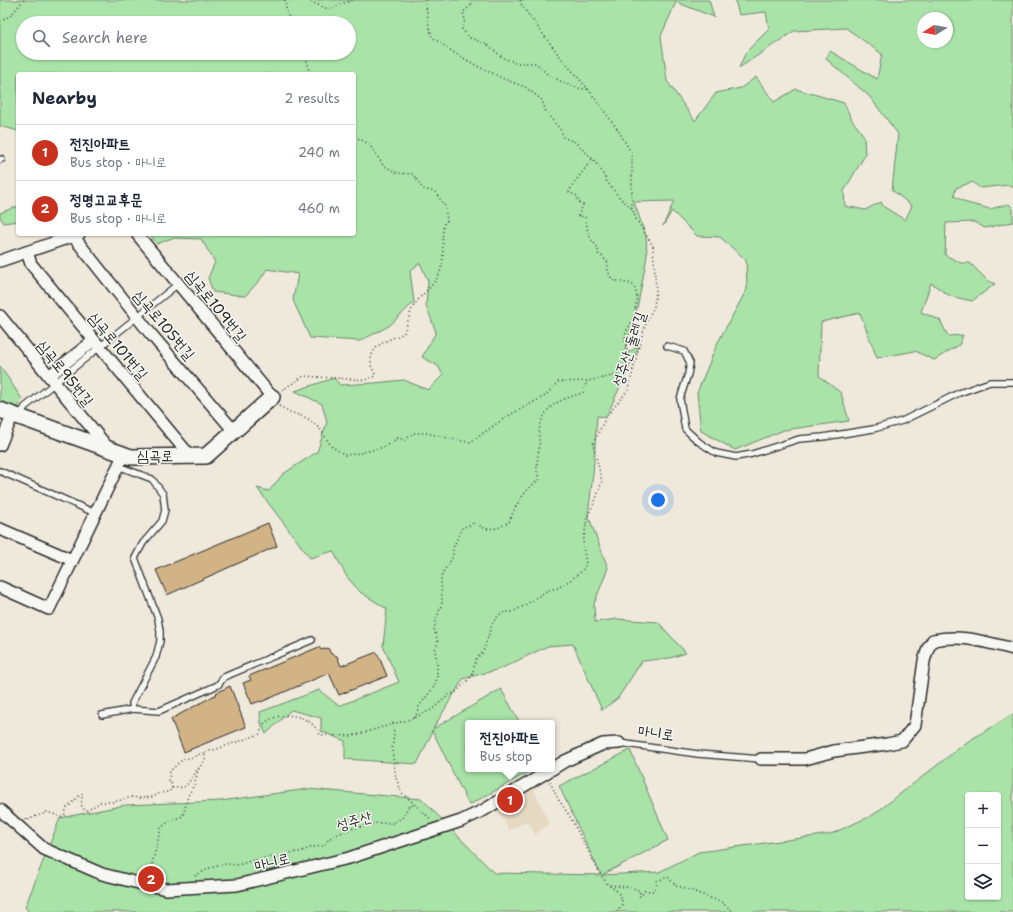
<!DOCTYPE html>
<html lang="en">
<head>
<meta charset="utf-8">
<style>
  body { margin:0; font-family:"Shantell Sans","Poor Story",sans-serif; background:#f6f6f7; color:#1f2937 }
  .controls { position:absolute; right:12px; bottom:12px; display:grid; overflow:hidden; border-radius:4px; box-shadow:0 1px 3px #0004 }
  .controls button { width:36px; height:36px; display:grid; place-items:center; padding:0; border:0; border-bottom:1px solid #e0e1e3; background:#fff; color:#1f2937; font:20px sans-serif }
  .compass { position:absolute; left:917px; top:12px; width:36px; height:36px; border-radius:50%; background:#fff; box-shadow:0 1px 3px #0004; rotate:259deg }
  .you { position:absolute; left:658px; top:500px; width:14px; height:14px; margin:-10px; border:3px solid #fff; border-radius:50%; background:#1a73e8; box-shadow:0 0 0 6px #1a73e833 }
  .badge { display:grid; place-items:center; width:26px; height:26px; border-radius:50%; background:#c8321e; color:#fff; font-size:13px; font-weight:700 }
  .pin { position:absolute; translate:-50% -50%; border:2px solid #fff; box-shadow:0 1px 4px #0006 }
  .popup { position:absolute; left:465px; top:720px; width:90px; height:52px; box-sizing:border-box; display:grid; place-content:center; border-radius:4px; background:#fff; filter:drop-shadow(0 1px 3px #0005); font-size:13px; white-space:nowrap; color:#747a83 }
  .popup b { font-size:15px; color:#1f2937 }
  .popup::after { content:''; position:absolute; left:50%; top:100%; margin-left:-8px; border:8px solid transparent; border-top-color:#fff }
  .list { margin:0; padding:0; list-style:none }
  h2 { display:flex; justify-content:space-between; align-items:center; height:52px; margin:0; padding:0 16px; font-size:17px }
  h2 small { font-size:13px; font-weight:400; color:#747a83 }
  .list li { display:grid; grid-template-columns:26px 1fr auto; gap:12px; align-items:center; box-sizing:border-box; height:56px; padding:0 16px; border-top:1px solid #e0e1e3 }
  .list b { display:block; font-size:15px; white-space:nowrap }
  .list p { margin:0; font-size:13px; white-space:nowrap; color:#747a83 }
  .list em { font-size:13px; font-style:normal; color:#747a83 }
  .icon { flex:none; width:22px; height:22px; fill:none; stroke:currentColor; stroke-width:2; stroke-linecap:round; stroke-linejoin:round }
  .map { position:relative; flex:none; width:1013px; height:912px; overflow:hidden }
  .search { position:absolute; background:#fff; box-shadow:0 1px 3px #0004; left:16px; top:16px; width:340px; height:44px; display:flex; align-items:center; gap:10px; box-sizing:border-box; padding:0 14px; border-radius:22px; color:#747a83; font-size:15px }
  .panel { position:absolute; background:#fff; box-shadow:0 1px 3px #0004; left:16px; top:72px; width:340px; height:164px; border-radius:4px }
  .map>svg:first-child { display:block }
  .built { fill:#e6d9c2 }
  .green { fill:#a9e3a8; stroke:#6a876a; fill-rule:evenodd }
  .building { fill:#d2b386; stroke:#2b2b2b }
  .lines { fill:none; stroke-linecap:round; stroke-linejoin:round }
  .lane-casing { stroke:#2b2b2b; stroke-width:8 }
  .street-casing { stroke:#2b2b2b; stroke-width:14 }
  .secondary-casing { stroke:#2b2b2b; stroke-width:18 }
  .path { stroke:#2b2b2b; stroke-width:1.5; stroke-dasharray:1 3; stroke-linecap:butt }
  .lane { stroke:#f6f6f2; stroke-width:5.5 }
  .street { stroke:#f6f6f2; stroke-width:11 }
  .secondary { stroke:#f6f6f2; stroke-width:15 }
  .labels { text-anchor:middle; stroke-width:3; stroke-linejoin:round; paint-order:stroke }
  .street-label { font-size:15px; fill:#2b2b2b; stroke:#f6f6f2 }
</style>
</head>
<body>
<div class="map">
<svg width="1013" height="912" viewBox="0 0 1013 912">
  <rect width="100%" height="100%" fill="#efe9dc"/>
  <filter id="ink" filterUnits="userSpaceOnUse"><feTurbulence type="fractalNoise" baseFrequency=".025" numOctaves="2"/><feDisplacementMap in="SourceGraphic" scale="8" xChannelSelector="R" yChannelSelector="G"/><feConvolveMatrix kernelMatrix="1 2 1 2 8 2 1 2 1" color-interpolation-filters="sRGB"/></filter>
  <g filter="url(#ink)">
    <path class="built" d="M534,789l15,35 -14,11 -7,-14 -19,9 -13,-23z"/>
    <g class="green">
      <path d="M0,0h709l5,17 -38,-15 -15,34 6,45 28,40 21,-28 25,-5 15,-11 18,25 22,-13 48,14 8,17 12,16 1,19 -21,36 1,15 20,4 16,-8 3,5 21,13 7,-14 -20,-16 6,-56 -29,-38 -43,-37 4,-8 47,28 5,-25 -36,-26 -52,3 -55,37 7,-16 23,-23 -3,-17 -27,3 -4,-15h278v187l-4,-2 -29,3 -8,-6 -16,6 -2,8 13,7 23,6 19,-5 4,4v14l-28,6 -11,-6 -28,1 -1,32 16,8h9l18,18 7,3 -23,17 -22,-5 -19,-13 -10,29 19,8 8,16 15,-1 -4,10 -25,15 -19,-9 -38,7 -17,-45 -39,9 -2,54 22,17 8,28 -65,9 -49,20 -34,-19 -4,-38 20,-49 30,-55 -1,-29 -26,-23 -23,-1 -25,-25 -9,15 11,-25 -40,1 12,34 1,20 -9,48 -13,45 2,4 12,-7 -33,71 -9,-1 -4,59 -5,40 20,53 -14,36 1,18 22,-3 41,3 28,31 -16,5 -28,3 -24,37 -16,12 -29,-66 -25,2 -48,23 -37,10 -30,50 68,-40 19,34h-52v46h66l-65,36 -37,-75 -1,5 -14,29 -72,-5v-18l-24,-10v-13l-30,-8 -25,24 -5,-11 -1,-11 59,-22 20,16 60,-24 -16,-36 4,-37 -27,-17 -13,-15 -14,-26 -23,7 -53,-70 12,3 14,-17 34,-22 10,-30 -5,-18 -27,-13 39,-13 6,7 34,-2 30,-3 24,10 15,-15 -5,-9 -16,-9 14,-25 -10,-27 2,-24 -8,-18 -10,8 4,31 -25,24 -29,15 -50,-3 -17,-38 5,-26 -31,-5 -7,11 -15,16 -32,-4 -5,-14 7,-16 -14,-23 -29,-1 -15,6 -7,-10h204v-160h-336v57l-18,-5zM923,18h24v24h-24zM23,23h326v30h-326z"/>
      <path d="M18,206v15l-14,2 -4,-6v-4z"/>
      <path d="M0,366l22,33 -5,11 -17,-6z"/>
      <path d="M1013,714v198h-984l-4,-5 35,-89 66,-13 94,-4 88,-12 114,10 72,74 107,2 -42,-89 71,-36 38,90 -66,35 57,-3 40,-20 132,-18 42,-19 94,-73zM968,795h30v102h-30z"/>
    </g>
    <g class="building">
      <path d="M268,523l9,23 -110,49 -11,-25z"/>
      <path d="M319,647l2,3 7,-2 3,6 6,2 4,10 36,-14 10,24 -48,19 -10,-22 -68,29 -1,-1 -8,3 -9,-21 8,-3 -2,-4z"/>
      <path d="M230,686l16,41 -62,25 -13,-33 46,-25 -1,-1z"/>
    </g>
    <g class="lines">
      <defs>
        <g id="lane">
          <path d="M0,160l2,-1"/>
          <path d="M667,346l17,5 6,12 -2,11 -8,25 5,30 14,13 17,11 20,4 16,-3 47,-15 24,-2 50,-8 29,-8 57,-28 31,-11h23"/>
          <path d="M19,417l6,-10 153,-123"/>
          <path d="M0,471l95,42"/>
          <path d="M133,709l26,2 59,-26 6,-8 88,-37"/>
          <path d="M102,715l31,-6 -1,-6 24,-46 4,-16v-10l-2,-12 -23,-61 8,-15 19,-22 3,-11 -2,-16 -11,-15 -34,-13"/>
          <path d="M619,743l79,11 63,5"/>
          <path d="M509,794l6,12"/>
        </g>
        <g id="street">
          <path d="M137,234l135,163"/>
          <path d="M73,236l77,97 84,98"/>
          <path d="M27,252l4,12 159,192"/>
          <path d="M0,261l79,-27"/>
          <path d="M0,316l108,132"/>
          <path d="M49,376l44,-35"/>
          <path d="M0,445l13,-31"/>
          <path d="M0,529l72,31"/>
          <path d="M0,587l49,22 75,-155"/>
          <path d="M761,759h44l29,-8 53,-7 15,-3 13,-16 9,-64 4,-13 5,-8c29,-6 52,2 80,9"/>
          <path d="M552,769l13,-8 38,-17 16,-1"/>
          <path d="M0,810l44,39 58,25 32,8 32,7 71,-4 112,-27 112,-37 23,-11 68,-41"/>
        </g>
        <path id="secondary" d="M0,410l131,47 75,-1 66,-59"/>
      </defs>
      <use href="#lane" class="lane-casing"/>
      <use href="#street" class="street-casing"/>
      <use href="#secondary" class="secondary-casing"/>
      <g class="path">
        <path d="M285,0l1,8 4,15"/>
        <path d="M307,0l18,8 7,1 9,-5 12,-4"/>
        <path d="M425,0l4,26 3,11 21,15 26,15 25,12 21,8 17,13 4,12 16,20 1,5 12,5 18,17 8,11 6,12 14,17 11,9"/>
        <path d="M469,0l4,4 -10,8 2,8 -3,9 8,9 17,6 16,14 9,3 2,2h21c5,3 8,8 12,11 12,6 28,16 41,15"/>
        <path d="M0,22l11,-7 13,-15"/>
        <path d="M304,53l4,11 1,10"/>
        <path d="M592,159l-20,27 -3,6 8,4 1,5 5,4 -5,11 7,1c2,7 2,14 5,20 3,7 9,8 8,17l3,1 7,8c-1,7 1,12 5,17l19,4 4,7 1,7 -4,22 -5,8 -3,7v8l3,9 -3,11 3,10"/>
        <path d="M282,390l22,-14 61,4 10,-4c0,-4 -3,-7 -4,-11 -2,-21 17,-24 33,-32 3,-8 5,-17 8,-24 7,-14 22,-22 28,-37 6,-16 0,-32 4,-49l3,-2 -2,-15 -10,-14 -12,-3 -10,-15 -16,-1 -14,-8 -14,-21 -15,-8"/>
        <path d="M279,406l11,6 17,6 13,11 12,18 13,8 15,-2 24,-6 14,-9 7,2 8,-7h13l35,8 10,1 35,-25 39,-21 13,-14 29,-1 41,-8 5,-3"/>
        <path d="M414,718l4,-6 1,-6 15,-19 3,-10v-14l-2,-13 3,-8 -4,-13 2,-9 6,-17 -1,-24 3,-9 5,-6 4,-8v-8l9,-20 12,-5 12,6 12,-1 11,-6c6,-16 15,-32 30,-42 -4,-15 -1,-19 0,-34 1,-6 -1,-12 1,-19 5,-23 22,-28 43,-34l4,-12"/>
        <path d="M393,723l1,11 -2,16 4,28 6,15 30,27"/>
        <path d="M550,782l8,17 11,16 32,60 7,10 8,5 6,9v6l-6,7"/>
        <path d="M172,788c13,-1 12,1 20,-10 2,-4 4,-5 5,-9l2,-1"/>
        <path d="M26,820l1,-2 2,2c6,-5 12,-4 18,-8l15,5 3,-2 1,-7c7,-4 10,-11 16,-14 1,7 -4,11 4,17l7,-4 7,-5h13l19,-5 6,1 15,-1 7,-4 8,-1 4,-3v-4l-3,-5 1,-9 13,-12 8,-1 14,-6"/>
        <path d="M147,874l3,-2 11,-44 8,-7 14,-5 5,-20 7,-13 3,-13 7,-11v-7l9,-2 46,-16c1,-4 2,-9 5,-11 17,-14 47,-8 55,12l32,1 62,-18 17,-8 18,-15 6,-2 17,-17 4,-17 7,-7 10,-30 6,-7 6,-3h7l10,-5 26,-17 10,-2 14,-9 10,-8 4,-7 -3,-19 4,-28 9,-18 6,-18 -9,-37 13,-27 22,-27 11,-44 8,-26 7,-13 2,-17 -3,-44 -17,-27 -4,-11v-54l-14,-24 -30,-41 -27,-31 -39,-52 -2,-6"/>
        <path d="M195,876l15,-8 16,-4 12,1 16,-5 15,-3h8l11,-4 11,-1 14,-5 10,-1 7,-8 17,-8 30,-7h15l10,-5 7,-12 5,-1"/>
        <path d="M610,885l23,3 7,3 -1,5h2l4,-6c9,3 11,0 12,-9l11,-4 8,9 6,1 39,15 13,10"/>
      </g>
      <use href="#lane" class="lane"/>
      <use href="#street" class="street"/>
      <use href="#secondary" class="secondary"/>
    </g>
  </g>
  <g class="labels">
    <g class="street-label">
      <text transform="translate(216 306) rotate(51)" y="5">심곡로109번길</text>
      <text transform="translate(164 325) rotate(50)" y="5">심곡로105번길</text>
      <text transform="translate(118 346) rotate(50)" y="5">심곡로101번길</text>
      <text transform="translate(629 349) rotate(-72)" y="5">성주산 둘레길</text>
      <text transform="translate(65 373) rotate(51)" y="5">심곡로95번길</text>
      <text x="155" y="461">심곡로</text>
      <text transform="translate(656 733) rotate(8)" y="5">마니로</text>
      <text transform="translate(354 821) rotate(-16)" y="5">성주산</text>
      <text transform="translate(272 862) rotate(-14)" y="5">마니로</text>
    </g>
  </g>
</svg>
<div class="controls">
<button>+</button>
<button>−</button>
<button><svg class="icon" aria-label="layers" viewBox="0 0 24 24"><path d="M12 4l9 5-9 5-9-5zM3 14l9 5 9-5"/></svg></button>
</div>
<svg class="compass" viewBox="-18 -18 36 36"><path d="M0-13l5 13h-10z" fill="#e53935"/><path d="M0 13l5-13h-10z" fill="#747a83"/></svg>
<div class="you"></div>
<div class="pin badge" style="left:510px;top:800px">1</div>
<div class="popup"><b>전진아파트</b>Bus stop</div>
<div class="pin badge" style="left:151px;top:879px">2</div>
<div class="search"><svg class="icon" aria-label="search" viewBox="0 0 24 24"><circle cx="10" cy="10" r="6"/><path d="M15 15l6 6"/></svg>Search here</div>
<section class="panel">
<h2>Nearby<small>2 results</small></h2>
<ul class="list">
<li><span class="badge">1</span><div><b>전진아파트</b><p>Bus stop · 마니로</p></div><em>240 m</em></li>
<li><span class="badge">2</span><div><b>정명고교후문</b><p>Bus stop · 마니로</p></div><em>460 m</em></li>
</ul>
</section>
</div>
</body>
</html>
